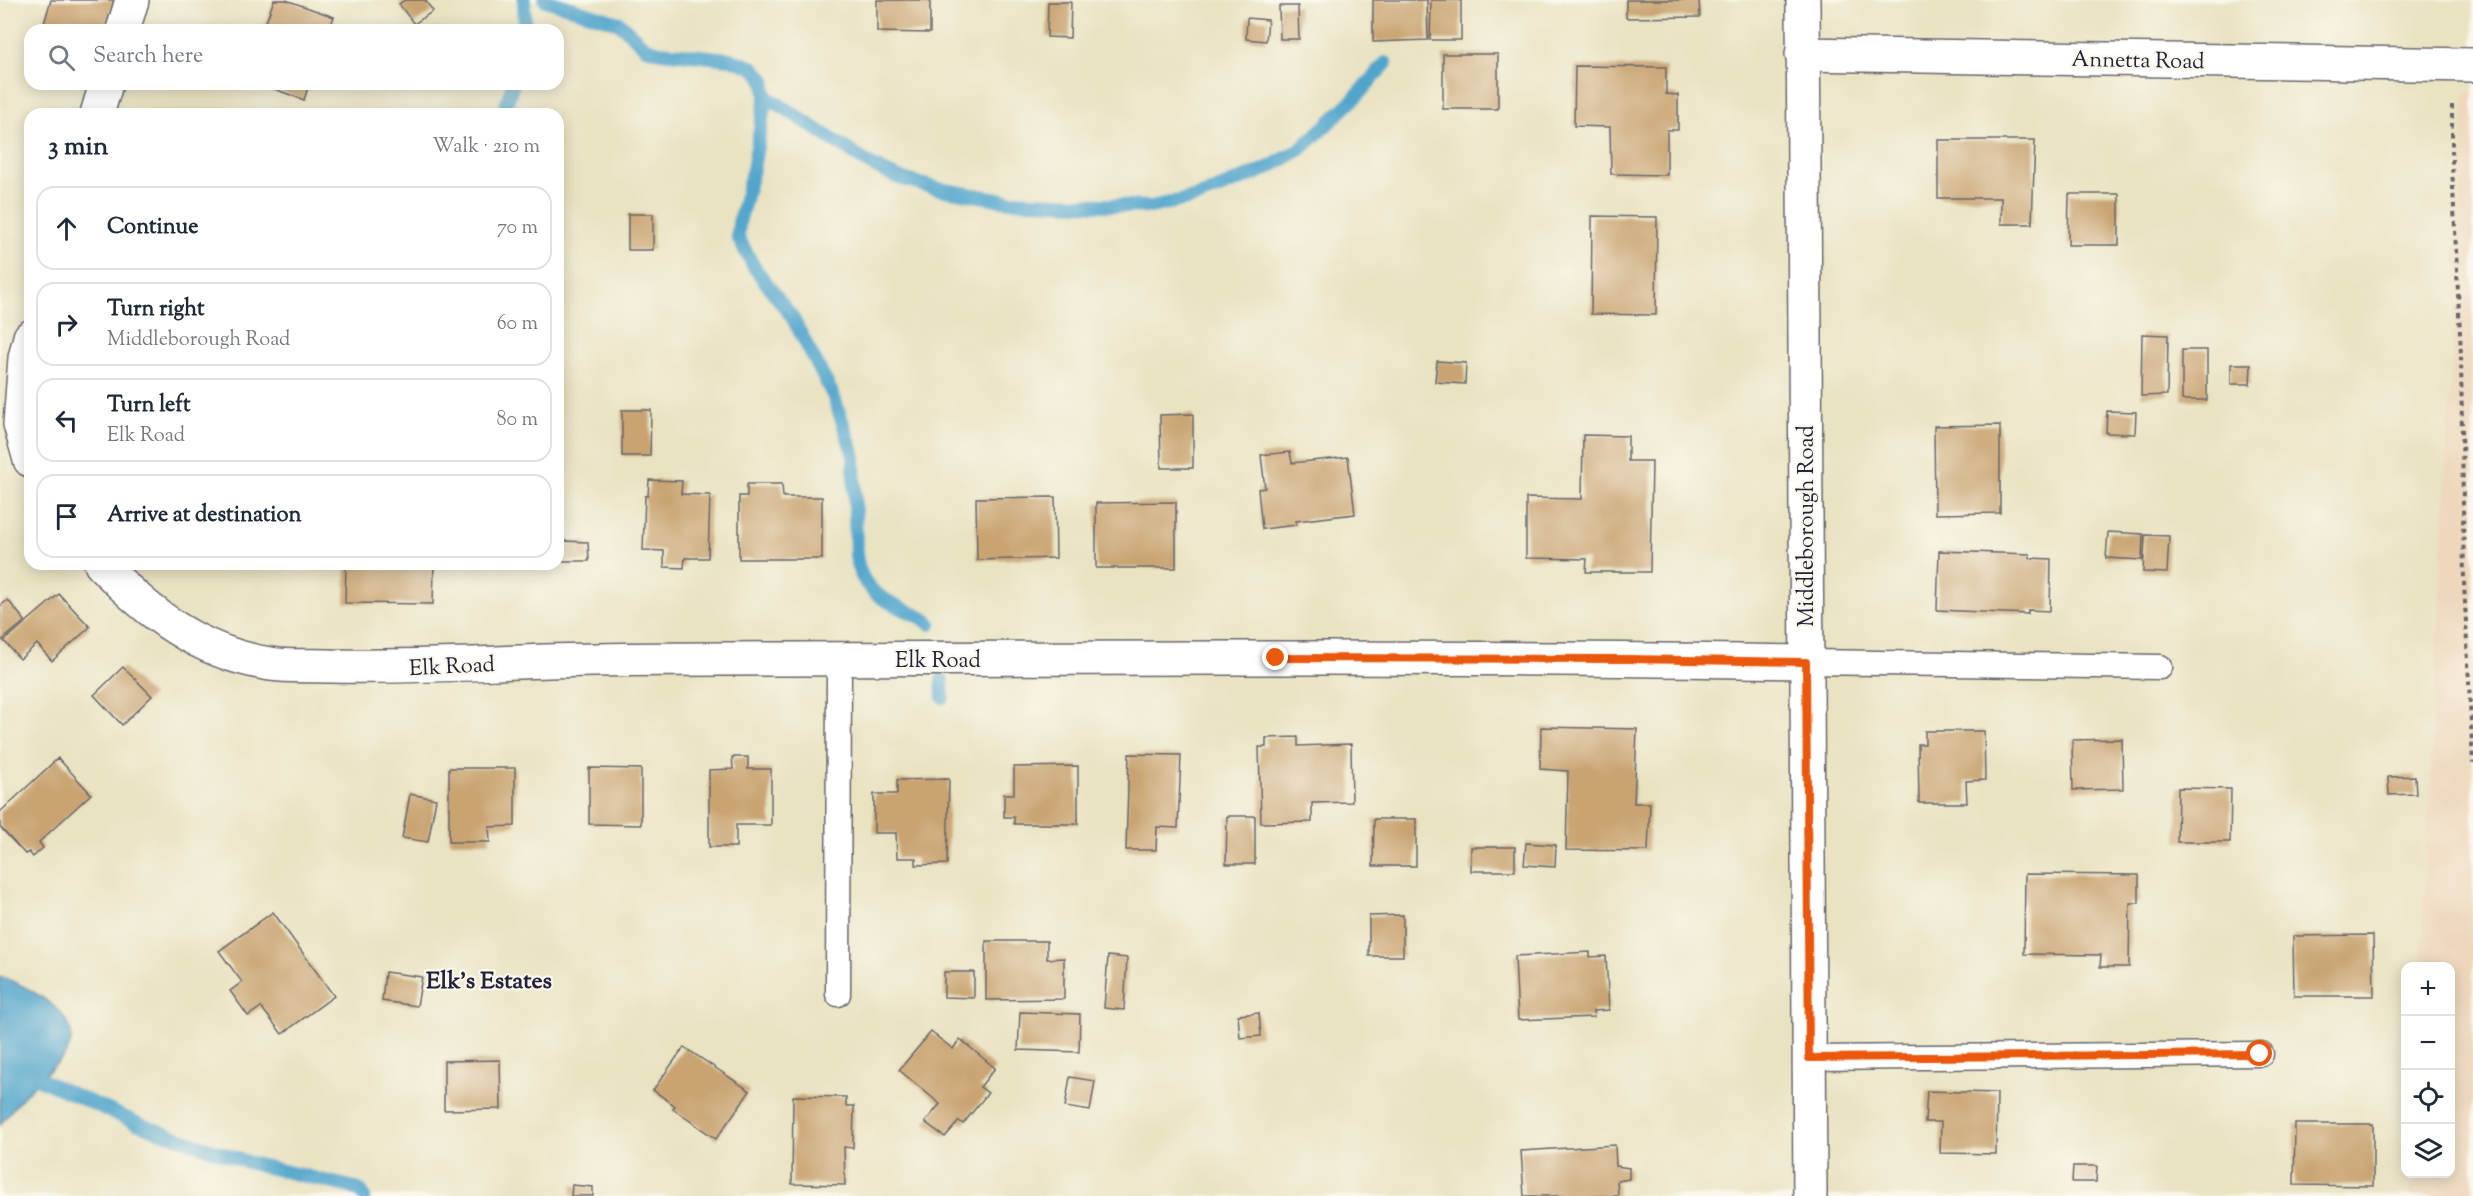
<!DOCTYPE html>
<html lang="en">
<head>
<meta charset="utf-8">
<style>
  body { margin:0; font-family:"Sorts Mill Goudy",serif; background:#f2f2f3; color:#1f2937 }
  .controls { position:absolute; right:18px; bottom:18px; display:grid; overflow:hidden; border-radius:12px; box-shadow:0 3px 15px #0003 }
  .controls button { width:54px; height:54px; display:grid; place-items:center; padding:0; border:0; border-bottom:2px solid #e0e1e3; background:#fff; color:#1f2937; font:30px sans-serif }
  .stop { position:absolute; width:18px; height:18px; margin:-14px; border:4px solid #ea580c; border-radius:50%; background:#fff }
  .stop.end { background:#ea580c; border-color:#fff; box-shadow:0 2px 6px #0008 }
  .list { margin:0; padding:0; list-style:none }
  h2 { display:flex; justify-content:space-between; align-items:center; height:78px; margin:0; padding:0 24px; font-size:26px }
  h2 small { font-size:20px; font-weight:400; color:#747a83 }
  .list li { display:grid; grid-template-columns:39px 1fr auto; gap:18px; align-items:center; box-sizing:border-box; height:84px; margin:0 12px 12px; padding:0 12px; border:2px solid #e0e1e3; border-radius:18px }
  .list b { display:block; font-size:22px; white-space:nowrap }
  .list p { margin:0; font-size:20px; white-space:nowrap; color:#747a83 }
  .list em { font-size:20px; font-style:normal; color:#747a83 }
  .icon { flex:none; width:33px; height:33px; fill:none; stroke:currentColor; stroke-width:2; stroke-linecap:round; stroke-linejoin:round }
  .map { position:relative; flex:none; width:2473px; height:1196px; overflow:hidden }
  .search { position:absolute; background:#fff; box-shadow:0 3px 15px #0003; left:24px; top:24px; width:540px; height:66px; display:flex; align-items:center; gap:15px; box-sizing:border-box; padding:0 21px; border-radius:18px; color:#747a83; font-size:22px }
  .panel { position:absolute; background:#fff; box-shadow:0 3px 15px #0003; left:24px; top:108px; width:540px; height:462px; border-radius:18px }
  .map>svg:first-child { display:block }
  .built { fill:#eed7bb }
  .water { fill:#51a5cc; stroke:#3a6484; stroke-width:1.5 }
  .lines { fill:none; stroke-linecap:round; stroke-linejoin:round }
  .stream { stroke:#51a5cc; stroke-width:14 }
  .building { fill:#c9a472 }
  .service-casing { stroke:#68666a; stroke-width:27 }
  .minor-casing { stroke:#68666a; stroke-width:36 }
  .path { stroke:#68666a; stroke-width:4; stroke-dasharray:4.5 4.5; stroke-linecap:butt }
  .service { stroke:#fff; stroke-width:24 }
  .minor { stroke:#fff; stroke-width:33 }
  .route { stroke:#ea580c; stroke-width:8 }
  .labels { text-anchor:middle; stroke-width:4.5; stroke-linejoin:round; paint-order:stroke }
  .street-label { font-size:22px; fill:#22223b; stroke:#fbf7ec }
  .neighbourhood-label { font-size:24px; font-weight:bold; fill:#22223b; stroke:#fbf7ec }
</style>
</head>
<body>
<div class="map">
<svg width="2473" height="1196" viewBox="0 0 2473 1196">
  <rect width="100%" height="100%" fill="#fbf7ec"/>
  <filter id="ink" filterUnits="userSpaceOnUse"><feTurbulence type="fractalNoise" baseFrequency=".0167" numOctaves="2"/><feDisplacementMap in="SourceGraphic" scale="12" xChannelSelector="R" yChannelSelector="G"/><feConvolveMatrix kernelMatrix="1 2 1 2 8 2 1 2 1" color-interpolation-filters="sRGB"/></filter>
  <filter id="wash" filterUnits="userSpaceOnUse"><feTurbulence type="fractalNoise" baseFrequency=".008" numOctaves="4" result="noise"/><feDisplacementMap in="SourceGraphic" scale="24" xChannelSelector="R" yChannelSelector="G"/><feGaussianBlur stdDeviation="1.35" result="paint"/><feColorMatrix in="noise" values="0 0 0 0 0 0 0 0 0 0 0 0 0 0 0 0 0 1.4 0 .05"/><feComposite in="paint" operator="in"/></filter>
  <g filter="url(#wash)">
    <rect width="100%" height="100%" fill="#e9e3c2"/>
    <path class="built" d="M2465,93h8v1103h-63l1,-22h39v-208h-29z"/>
    <path class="water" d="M0,976c26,10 90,41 66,77 -6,9 -16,16 -23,23 -16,16 -30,31 -43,49z"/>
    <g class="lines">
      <g class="stream">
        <path d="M524,0l1,30"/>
        <path d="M545,0l74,23 27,25 14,4 70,7 24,9 10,12 2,16 -13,73 -14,54 -1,14 16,30 38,50 41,78 21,60 2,99c4,42 35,48 68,65l6,5"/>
        <path d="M766,96l105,69 25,12 43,12 70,12 142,6 46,-10 69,-28 35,-20 54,-51 31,-35"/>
        <path d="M503,114l10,-30"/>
        <path d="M942,680l1,17"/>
        <path d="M39,1079l100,45 111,39 101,24 10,4 3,5"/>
      </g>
    </g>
    <g id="blocks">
      <g class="building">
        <path d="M51,0h63l-9,30h-63z"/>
        <path d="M274,0h12l48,17 -5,13h-66z"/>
        <path d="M405,0h20l8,11 -19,13 -15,-20z"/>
        <path d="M877,0h53v33l-53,-1z"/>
        <path d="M1373,0h54l1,40 -55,2z"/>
        <path d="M1431,0h30v40h-31z"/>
        <path d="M1626,0h73l1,17 -74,1z"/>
        <path d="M1048,2h23l-1,36 -23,-1z"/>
        <path d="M1279,6h19l1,33h-19z"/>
        <path d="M1247,18l21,2 -2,21 -20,-2z"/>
        <rect x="1443" y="54" width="55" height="55"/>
        <path d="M1575,66l91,1v27l12,1v35h-11v45l-56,-1 -1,-47 -36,-1z"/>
        <path d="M261,84h48l-5,16z"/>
        <path d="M1938,140h97l-3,84h-31v-26h-63z"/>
        <path d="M2069,194h50v51h-51z"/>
        <rect x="628" y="214" width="25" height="36"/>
        <path d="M1592,216l65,1 -1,98 -65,-1z"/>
        <path d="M2142,334l26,1 -1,60 -26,1z"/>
        <rect x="2182" y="350" width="25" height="50"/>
        <path d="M1437,361l29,2 -1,21 -30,-2z"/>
        <path d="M2231,364h20l-1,20h-19z"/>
        <path d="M622,410h29l-1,46h-28z"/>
        <path d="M2107,411l29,1 -1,22 -29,-1z"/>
        <path d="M1193,414v54h-32l-1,-53z"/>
        <path d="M2000,425v88l-65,1 -1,-88z"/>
        <path d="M1583,435l45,1v25h24l-2,111h-64l1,-13 -61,-1v-60l56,1z"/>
        <path d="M1290,452l2,11 56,-6 7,57 -59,7v4l-34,4 -4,-40 7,-1 -4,-33z"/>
        <path d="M649,480l33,1 -1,13 29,1 -2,63h-23l-1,10 -20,-1v-16l-21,-1 2,-54h3z"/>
        <path d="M747,484h35l1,13h39v62h-83v-63h8z"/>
        <path d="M1055,497l1,61 -79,2 -1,-62z"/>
        <path d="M1176,502v66h-80v-65z"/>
        <path d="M2108,532l35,2 -1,26 -36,-2z"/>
        <path d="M2145,535l24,1 -2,37 -24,-1z"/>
        <path d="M563,541l25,1 1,19h-27z"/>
        <path d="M1939,551l91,3v4l21,1 -1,52 -22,-1v4l-91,-4z"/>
        <path d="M346,564h88l-1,40 -88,-1z"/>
        <path d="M59,594l31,33 -38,34 -15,-17 -17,15 -16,-18z"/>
        <path d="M8,600l17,21 -25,21v-36z"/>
        <path d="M123,667l29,29 -30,29 -28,-30z"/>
        <path d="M1541,727l96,2 -3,74h16l-2,48 -82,-1 2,-79 -28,-2z"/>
        <path d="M1925,731h59l1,49 -19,1 1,22h-48l-1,-59h7z"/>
        <path d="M1298,737v9l53,-2 1,58 -40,1v19l-51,1 -2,-76h7v-9z"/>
        <path d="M2122,739l1,50 -50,1 -1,-50z"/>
        <path d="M1129,754l52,1 -3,73 -21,-1 -1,23h-30z"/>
        <path d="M732,757h16v12h23v56h-35v22h-27v-77l24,-1z"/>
        <path d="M58,758l33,36 -52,48 4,6 -10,9 -4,-5 -4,2 -25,-27v-15z"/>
        <path d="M1078,766v58h-64v-7h-10v-23h10v-27z"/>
        <path d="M449,768h66v58l-26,1 1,15h-41z"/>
        <path d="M589,768l52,1v56l-52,-1z"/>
        <path d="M2415,776l1,18 -27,1 -1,-18z"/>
        <path d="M949,779l-2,85 -31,1v-7h-19l-1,-25h-22v-39h23v-14z"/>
        <path d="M2178,788l53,1 -1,53h-53z"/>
        <path d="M410,794l26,5 -8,43 -26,-4z"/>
        <path d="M1227,816h28v48h-29z"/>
        <path d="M1374,819h42v47h-43z"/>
        <path d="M1526,843l30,2 -1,22 -31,-2z"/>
        <rect x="1471" y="847" width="44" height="24"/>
        <path d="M2025,874l114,1v28h-9l-1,64h-29l1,-12 -77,-1z"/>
        <path d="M273,912l61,84 -52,38 -21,-27 -13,9 -18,-25 12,-9 -23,-31z"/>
        <path d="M1403,915v41h-34v-40z"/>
        <path d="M2373,935l1,61h-80l-1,-60z"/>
        <path d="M986,941h61v18l17,-1v41l-78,1z"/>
        <path d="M1590,952v5l16,-1 3,54 -16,1 1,6 -76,3 -3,-64z"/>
        <path d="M1108,956l19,2 -3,52 -20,-2z"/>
        <path d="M385,972l37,5 -5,29 -35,-5z"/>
        <path d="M944,972h30v26l-30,-1z"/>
        <path d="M1020,1012l60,2 -1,38 -61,-2z"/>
        <path d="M1259,1013l2,23 -21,2 -2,-23z"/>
        <path d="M931,1032l22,17 7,-10 35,29 -15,19 8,6 -25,31 -4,-3 -14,16 -20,-15 15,-18 -41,-34z"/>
        <path d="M684,1047l66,44 -34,48 -43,-30 2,-3 -22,-16z"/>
        <path d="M500,1060l1,49 -57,1v-49z"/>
        <path d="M1070,1077l25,4 -5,30 -25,-4z"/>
        <path d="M1927,1091l70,2 -1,61 -56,-1 1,-31h-16z"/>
        <path d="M793,1096l53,1v9h8l-1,42 -9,-1 1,38 -53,-1z"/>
        <path d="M2295,1124h78v62l-79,-1z"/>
        <path d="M1615,1145l1,21 13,2v11l-12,2 1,15h-94l-3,-45z"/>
        <path d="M2073,1166h24l-1,16h-24z"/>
        <path d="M572,1185l21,2v9h-22z"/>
      </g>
    </g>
  </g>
  <g filter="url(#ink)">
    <use href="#blocks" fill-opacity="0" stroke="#68666a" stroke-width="1.5"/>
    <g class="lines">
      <defs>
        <g id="service">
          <path d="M1806,662l354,5"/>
          <path d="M838,994l1,-335"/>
          <path d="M1809,1058l452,-4"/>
        </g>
        <g id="minor">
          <path d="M1803,0l7,1196"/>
          <path d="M123,30l9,-30"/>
          <path d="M1802,54l671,11"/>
          <path d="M97,114l9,-30"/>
          <path d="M30,337l-5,21 -5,66 10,36"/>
          <path d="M101,564c48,50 98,89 169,100 20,3 41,1 61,2 56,1 110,-1 166,-3 76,-4 151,-4 227,-4 361,-1 721,-3 1082,3"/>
        </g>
      </defs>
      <use href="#service" class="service-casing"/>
      <use href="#minor" class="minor-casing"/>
      <path class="path" d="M2452,105v61l9,189 3,228 9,180"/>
      <use href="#service" class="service"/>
      <use href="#minor" class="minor"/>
    </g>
  </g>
  <g class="lines" filter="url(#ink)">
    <path class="route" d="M1276,658l351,1 179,3 3,396 451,-4"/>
  </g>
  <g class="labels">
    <g class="street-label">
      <text transform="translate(2138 59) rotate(1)" y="8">Annetta Road</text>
      <text transform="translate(1805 526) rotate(-90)" y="8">Middleborough Road</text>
      <text x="938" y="667">Elk Road</text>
      <text transform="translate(452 665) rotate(-3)" y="8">Elk Road</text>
    </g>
    <g class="neighbourhood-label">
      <text x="489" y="988">Elk's Estates</text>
    </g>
  </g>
</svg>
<div class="controls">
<button>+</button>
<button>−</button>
<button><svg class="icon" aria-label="locate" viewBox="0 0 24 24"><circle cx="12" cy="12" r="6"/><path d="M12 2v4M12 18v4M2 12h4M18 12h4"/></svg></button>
<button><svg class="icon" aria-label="layers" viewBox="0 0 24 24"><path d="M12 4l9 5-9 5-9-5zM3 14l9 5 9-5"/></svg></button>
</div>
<div class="stop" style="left:2260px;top:1054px"></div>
<div class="stop end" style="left:1276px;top:658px"></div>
<div class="search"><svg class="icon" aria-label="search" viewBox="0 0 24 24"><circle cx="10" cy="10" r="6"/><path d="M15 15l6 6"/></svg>Search here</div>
<section class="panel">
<h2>3 min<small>Walk · 210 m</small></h2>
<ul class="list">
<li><svg class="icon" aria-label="ahead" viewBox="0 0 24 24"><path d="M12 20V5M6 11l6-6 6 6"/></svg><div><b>Continue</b></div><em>70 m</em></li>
<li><svg class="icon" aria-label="right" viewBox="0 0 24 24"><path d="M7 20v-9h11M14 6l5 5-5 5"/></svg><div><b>Turn right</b><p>Middleborough Road</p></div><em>60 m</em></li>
<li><svg class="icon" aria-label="left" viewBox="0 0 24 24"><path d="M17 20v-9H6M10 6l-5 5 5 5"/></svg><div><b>Turn left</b><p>Elk Road</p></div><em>80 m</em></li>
<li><svg class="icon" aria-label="arrive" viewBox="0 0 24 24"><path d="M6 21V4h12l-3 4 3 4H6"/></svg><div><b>Arrive at destination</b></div></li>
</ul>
</section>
</div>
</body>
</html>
